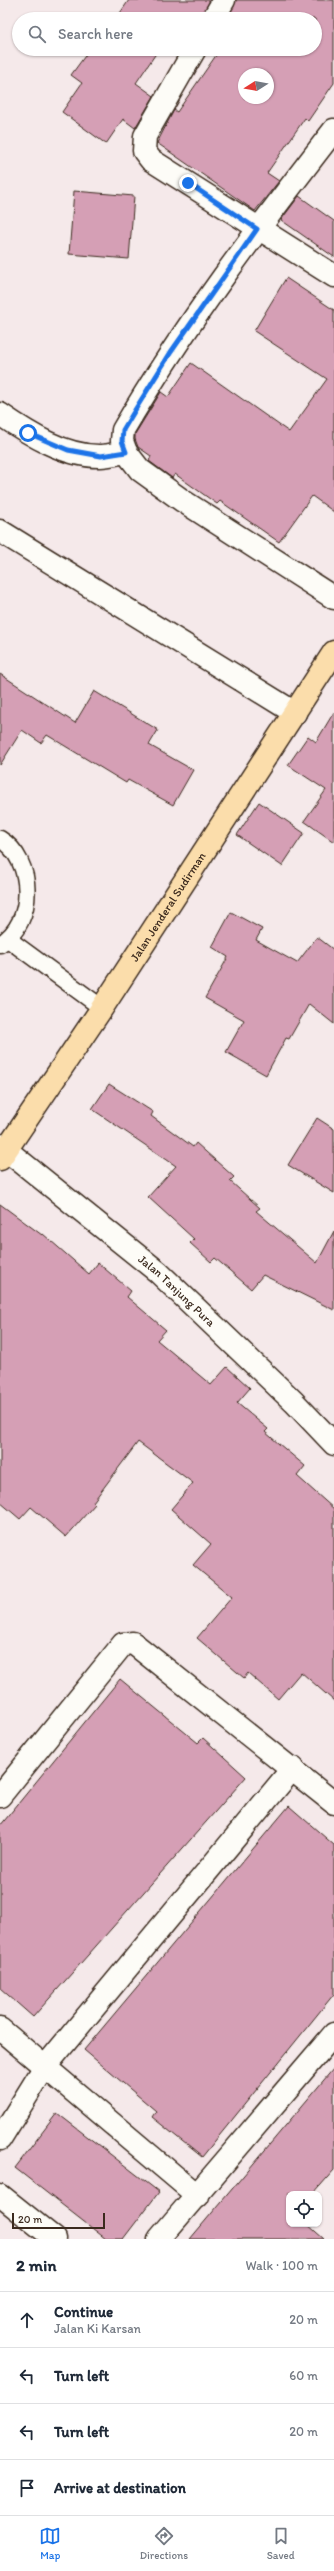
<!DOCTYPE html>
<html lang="en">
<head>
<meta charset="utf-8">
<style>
  body { margin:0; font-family:Itim,sans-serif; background:#f6f6f7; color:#1f2937 }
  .controls { position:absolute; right:12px; bottom:12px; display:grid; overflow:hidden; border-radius:8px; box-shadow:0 1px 3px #0004 }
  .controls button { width:36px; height:36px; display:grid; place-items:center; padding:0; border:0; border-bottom:1px solid #e0e1e3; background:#fff; color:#1f2937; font:20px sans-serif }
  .compass { position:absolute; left:238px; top:68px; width:36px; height:36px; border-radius:50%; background:#fff; box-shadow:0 1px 3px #0004; rotate:259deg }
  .scale { position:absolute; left:12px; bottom:10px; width:93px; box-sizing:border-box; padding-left:4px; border:2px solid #3b2a1e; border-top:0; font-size:11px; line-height:14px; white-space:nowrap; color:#3b2a1e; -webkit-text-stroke:3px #fdfcf7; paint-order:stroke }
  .stop { position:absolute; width:12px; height:12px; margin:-9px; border:3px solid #1a73e8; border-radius:50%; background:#fff }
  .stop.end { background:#1a73e8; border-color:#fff; box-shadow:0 1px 4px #0008 }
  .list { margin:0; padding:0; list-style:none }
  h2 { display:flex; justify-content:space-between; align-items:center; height:52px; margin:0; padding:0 16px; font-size:17px }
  h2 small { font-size:13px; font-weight:400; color:#747a83 }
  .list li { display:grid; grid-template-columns:26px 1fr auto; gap:12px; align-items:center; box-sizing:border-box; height:56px; padding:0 16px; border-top:1px solid #e0e1e3 }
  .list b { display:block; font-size:15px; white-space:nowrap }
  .list p { margin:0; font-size:13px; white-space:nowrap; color:#747a83 }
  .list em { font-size:13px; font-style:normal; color:#747a83 }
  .icon { flex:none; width:22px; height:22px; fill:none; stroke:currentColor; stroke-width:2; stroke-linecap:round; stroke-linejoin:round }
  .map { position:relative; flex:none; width:334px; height:2239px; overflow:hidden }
  .search { position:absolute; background:#fff; box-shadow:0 1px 3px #0004; left:12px; right:12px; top:12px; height:44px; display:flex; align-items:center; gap:10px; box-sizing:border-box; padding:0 14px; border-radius:22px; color:#747a83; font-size:15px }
  .sheet { height:276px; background:#fff }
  nav { display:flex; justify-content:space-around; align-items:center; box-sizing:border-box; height:56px; border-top:1px solid #e0e1e3; background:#fff; font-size:11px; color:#747a83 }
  nav a { display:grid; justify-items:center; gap:2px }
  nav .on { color:#1a73e8 }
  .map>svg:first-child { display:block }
  .building { fill:#d59fb5; stroke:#3b2a1e; fill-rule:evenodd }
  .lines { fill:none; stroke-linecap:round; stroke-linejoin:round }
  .lane-casing { stroke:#3b2a1e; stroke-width:19 }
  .street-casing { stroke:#3b2a1e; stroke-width:25 }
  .secondary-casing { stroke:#3b2a1e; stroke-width:25 }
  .primary-casing { stroke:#3b2a1e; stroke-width:25 }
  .lane { stroke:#fdfcf7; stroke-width:16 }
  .street { stroke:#fdfcf7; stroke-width:22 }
  .secondary { stroke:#fdfcf7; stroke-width:22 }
  .primary { stroke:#fbddab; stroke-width:22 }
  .route { stroke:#1a73e8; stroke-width:5 }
  .labels { text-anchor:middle; stroke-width:3; stroke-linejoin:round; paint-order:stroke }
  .street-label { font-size:12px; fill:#3b2a1e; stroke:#fdfcf7 }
</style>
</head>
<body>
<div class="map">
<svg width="334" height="2239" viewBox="0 0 334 2239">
  <rect width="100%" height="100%" fill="#f5e9ea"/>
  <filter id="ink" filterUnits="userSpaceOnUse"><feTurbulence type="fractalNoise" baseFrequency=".025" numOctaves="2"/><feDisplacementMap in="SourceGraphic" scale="8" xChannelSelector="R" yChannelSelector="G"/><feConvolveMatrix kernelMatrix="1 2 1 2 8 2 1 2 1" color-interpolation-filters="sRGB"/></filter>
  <g filter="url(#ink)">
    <g class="building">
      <path d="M129,0h81l-9,19h-85z"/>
      <path d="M236,0h98v83l-26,38 -3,-3 -38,55 12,8 -24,30 -98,-68 17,-33 3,2 42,-61 -3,-2h99v-30h-88zM244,74h24v24h-24z"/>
      <path d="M90,49h69l-23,34 18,13 -19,32 -12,-9 -17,25 -44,-32 20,-29 -11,-8z"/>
      <path d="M74,191l60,5 -5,63 -60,-5z"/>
      <path d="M299,196l35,25v36l-53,-37z"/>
      <path d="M286,278l48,32v202l-22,-16 -33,46 -59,-41 -3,3 -42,-30 -3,4 -23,-17 2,-5 -13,-9 -3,-8v-5l26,-42 7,5 23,-34 98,69 38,-53 -73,-48z"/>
      <path d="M0,674l75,49 19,-32 64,39 -9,15 44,25 -20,35 -45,-25 -2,3 -79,-48 -6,8 -19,-13 -22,35z"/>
      <path d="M334,712v130l-30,-21 22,-31 -38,-25 20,-29 8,6z"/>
      <path d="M259,802l45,31 -22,33 -45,-31z"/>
      <path d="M231,912l31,17 -6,11 41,23 20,-26 17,13v74l-25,-20 -20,35 -3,-1 -20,37 -40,-23 18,-32 -39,-22 23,-41 -16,-10z"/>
      <path d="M109,1084l44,28 -2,4 42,31 3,-4 38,34 -4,4 30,27 -4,3 61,52 17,-32v79l-71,-35 -12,14 -36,-31 -4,4 -21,-19 4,-4 -46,-42 28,-31 -84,-57z"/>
      <path d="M317,1118l17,11v64l-46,-28z"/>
      <path d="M0,1204l42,31 1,-1 46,40 9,-11 33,28 -4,6 39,33 -9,10 54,45 16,-18 23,21 -13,15 31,26 -3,3 40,34 -8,10 37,33v192l-33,-29 -23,27 -30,-26 -4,5 -47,-40 35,-41 -39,-32 18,-21 -40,-35 22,-26 -55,-41 -45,60 2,2 -29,33 -35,-30 -11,12 -20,-17z"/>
      <path d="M120,1679l78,64 5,-5 43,39 -213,240 -33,-29v-162z"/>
      <path d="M289,1806l45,39v149l-132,163 -50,-40 4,-6 -72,-61z"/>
      <path d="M334,2068v102l-21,24h-24v30h18l17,15h-134z"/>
      <path d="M57,2113l102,79 -36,47h-17l-91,-71z"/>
    </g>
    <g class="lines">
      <defs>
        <g id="lane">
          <path d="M0,839c35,21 36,84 0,105"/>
          <path d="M8,939l94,69"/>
        </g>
        <g id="street">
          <path d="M213,19l11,-19"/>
          <path d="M195,49l-50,87 -1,15 7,9 183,116"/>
          <path d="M334,130c-75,97 -149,194 -211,300l-1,11 4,11 14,18 43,31 151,97"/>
          <path d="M0,414c29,20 65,43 101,42 8,0 17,-3 25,-4"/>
          <path d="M0,531l295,182"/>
          <path d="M0,1796l123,-152 10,-1 201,160"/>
          <path d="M0,2029l198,167"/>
          <path d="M0,2139l44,-71 249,-300"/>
          <path d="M0,2195l55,44"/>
          <path d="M159,2239l175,-205"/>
        </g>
        <g id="secondary">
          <path id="s1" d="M0,1145l158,127 136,130 40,42"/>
        </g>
        <g id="primary">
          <path id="s2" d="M0,1159l102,-151 232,-356"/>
        </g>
      </defs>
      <use href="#lane" class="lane-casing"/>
      <use href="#street" class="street-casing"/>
      <use href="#secondary" class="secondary-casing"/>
      <use href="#primary" class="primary-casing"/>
      <use href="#lane" class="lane"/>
      <use href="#street" class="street"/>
      <use href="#secondary" class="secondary"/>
      <use href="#primary" class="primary"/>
    </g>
  </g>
  <g class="lines" filter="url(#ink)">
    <path class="route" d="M28,433l40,17 33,6 25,-4 -4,-11 1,-11 12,-20 36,-58 86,-123 -69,-46"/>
  </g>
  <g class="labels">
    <g class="street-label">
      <text dy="4" stroke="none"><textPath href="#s2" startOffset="303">Jalan Jenderal Sudirman</textPath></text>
      <text dy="4" stroke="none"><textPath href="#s1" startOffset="229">Jalan Tanjung Pura</textPath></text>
    </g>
  </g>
</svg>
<div class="controls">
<button><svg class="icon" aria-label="locate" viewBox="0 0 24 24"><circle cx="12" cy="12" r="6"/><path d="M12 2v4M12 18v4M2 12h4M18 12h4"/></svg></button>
</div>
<svg class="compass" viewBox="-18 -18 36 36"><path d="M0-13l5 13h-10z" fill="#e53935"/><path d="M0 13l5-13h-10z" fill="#747a83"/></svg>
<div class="scale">20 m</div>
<div class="stop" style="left:28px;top:433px"></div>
<div class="stop end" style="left:188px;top:183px"></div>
<div class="search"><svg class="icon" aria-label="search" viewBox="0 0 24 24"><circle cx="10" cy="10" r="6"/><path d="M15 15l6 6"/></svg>Search here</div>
</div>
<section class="sheet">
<h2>2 min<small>Walk · 100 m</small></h2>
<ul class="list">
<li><svg class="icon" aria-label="ahead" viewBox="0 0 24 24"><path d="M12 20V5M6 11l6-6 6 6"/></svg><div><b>Continue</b><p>Jalan Ki Karsan</p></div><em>20 m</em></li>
<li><svg class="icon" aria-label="left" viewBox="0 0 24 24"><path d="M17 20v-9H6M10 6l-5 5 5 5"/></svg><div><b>Turn left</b></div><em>60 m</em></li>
<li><svg class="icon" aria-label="left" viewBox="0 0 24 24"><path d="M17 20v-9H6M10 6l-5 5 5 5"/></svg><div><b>Turn left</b></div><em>20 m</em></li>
<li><svg class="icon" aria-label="arrive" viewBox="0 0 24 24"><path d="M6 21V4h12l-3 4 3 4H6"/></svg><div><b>Arrive at destination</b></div></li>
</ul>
</section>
<nav>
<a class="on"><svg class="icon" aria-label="map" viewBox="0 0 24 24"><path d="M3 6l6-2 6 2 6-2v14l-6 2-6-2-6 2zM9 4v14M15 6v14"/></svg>Map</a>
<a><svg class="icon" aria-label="directions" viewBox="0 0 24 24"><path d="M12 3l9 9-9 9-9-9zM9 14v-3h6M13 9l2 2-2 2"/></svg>Directions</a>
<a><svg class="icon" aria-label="saved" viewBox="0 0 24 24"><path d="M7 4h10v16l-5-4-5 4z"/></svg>Saved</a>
</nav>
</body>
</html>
